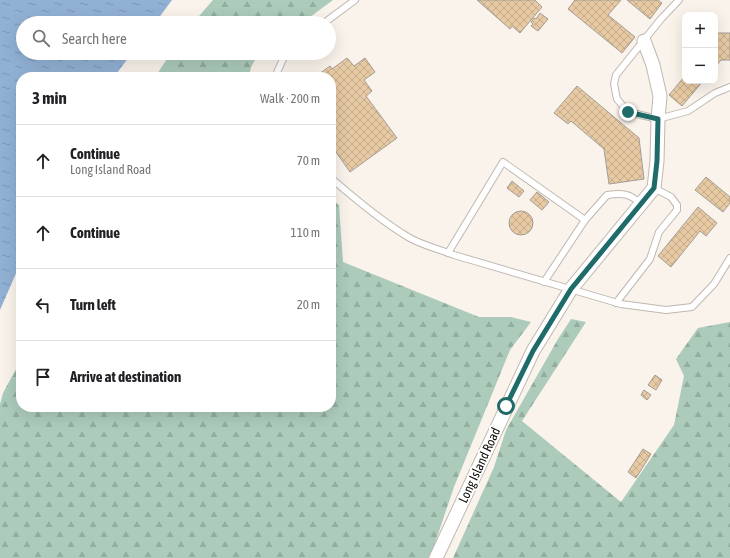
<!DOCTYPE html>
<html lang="en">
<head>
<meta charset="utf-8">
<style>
  body { margin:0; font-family:"Asap Condensed",sans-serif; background:#f2f2f2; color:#202124 }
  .controls { position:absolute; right:12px; top:12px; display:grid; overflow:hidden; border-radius:8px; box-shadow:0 4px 16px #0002 }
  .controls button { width:36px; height:36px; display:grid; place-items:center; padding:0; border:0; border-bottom:1px solid #e0e0e0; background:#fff; color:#202124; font:20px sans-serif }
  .stop { position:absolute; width:12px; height:12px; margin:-9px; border:3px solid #1f6b6a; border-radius:50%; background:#fff }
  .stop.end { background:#1f6b6a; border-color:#fff; box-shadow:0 1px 4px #0008 }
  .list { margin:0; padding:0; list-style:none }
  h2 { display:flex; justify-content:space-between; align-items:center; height:52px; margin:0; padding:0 16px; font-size:17px }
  h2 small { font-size:13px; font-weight:400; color:#757577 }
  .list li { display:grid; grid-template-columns:26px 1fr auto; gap:12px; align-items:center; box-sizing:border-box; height:72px; padding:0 16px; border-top:1px solid #e0e0e0 }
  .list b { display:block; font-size:15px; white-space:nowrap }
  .list p { margin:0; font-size:13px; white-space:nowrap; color:#757577 }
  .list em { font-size:13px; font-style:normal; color:#757577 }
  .icon { flex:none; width:22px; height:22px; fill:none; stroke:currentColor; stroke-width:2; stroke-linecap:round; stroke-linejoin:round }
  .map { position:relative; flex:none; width:730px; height:558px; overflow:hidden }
  .search { position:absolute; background:#fff; box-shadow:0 4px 16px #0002; left:16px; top:16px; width:320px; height:44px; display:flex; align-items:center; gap:10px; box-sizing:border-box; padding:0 14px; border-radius:22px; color:#757577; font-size:15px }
  .panel { position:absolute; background:#fff; box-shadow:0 4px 16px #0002; left:16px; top:72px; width:320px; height:340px; border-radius:16px }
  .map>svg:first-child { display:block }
  .forest { fill:url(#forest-firs) }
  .water { fill:url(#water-ripples) }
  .building { fill:url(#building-cross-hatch); stroke:#a39d96 }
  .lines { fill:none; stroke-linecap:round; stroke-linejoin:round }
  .service-casing { stroke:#beb8b1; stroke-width:8 }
  .minor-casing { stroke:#beb8b1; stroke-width:15 }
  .service { stroke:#fff; stroke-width:6 }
  .minor { stroke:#fff; stroke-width:13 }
  .route { stroke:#1f6b6a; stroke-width:5 }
  .labels { text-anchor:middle; stroke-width:4; stroke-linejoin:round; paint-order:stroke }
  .street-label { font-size:13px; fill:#0f0d0b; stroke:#fff }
</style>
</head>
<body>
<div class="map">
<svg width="730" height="558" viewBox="0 0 730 558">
  <defs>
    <pattern id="forest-firs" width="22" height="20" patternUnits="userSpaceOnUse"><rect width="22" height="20" fill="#accbbb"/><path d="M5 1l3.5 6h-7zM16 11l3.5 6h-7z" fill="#93ad9f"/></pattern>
    <pattern id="water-ripples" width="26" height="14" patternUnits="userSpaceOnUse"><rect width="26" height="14" fill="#91b1d4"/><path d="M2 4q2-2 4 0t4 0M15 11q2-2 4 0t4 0" fill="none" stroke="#7c97b5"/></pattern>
    <pattern id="building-cross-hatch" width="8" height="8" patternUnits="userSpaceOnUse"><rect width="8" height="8" fill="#e7caa3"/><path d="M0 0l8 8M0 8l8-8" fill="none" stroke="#c5ac8b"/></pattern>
  </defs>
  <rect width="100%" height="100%" fill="#f9f3eb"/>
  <g class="forest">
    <path d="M213,0h120l-31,23h-109z"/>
    <path d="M171,53h88l-8,14 -2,10h-94z"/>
    <path d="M331,199l8,6 4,57 136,55h32l20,5 -21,28 -56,137 -24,71h-430v-154l3,-11 18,-33v47h310z"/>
    <path d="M571,319l15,3 -64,99 99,81 53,-77 10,-49 -8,-17 22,-31 32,-6v236h-277l41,-91 12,-37 52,-91z"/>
  </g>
  <path class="water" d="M0,0h172l-17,23h-132v30h109l-18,24h-93v185l-21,48z"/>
  <g class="building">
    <path d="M477,0h58l7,7 -22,26 -8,-7 -2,3z"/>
    <path d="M575,0h46l-13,15 27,22 -13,16 -54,-44z"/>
    <path d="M627,0h31l4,3 -12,16z"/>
    <path d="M540,13l8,6 -10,12 -7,-5 2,-2 -2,-2 3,-4 2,1z"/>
    <path d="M715,33h15v27h-9l-6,7z"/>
    <path d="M347,58l7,8 11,-8 10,14 -11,8 8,11 -6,5 31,42 -47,34 -19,-27v-68h-16l15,-11 2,3z"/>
    <path d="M685,76v5h18l-21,25 -13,-11z"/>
    <path d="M577,86l62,52 5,41 -35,5 -5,-35 -33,-28 -3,3 -14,-11z"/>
    <path d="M706,177l24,20v6l-7,9 -28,-22z"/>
    <path d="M512,181l12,10 -5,6 -12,-9z"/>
    <path d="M537,192l12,10 -7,8 -12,-10z"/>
    <path d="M698,207l19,16 -11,13 -6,-5 -29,36 -13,-11z"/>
    <circle cx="521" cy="223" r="12"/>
    <path d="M655,375l7,5 -6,10 -8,-5z"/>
    <path d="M644,390l7,5 -4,5 -6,-5z"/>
    <path d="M643,449l8,5 -15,24 -8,-6z"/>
  </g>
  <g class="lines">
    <defs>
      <g id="service">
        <path d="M679,0l-18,19 -45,56 -2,9 3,15 11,13 30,7 30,-8 27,-18 15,-6"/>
        <path d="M324,23l31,-23"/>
        <path d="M275,77l8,-18 4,-6"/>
        <path d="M331,178c24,21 49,42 77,59 13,8 31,12 46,18l167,49 45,6 26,-3 22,-23 16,-26"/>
        <path d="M448,253l55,-91 82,58 22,-25c16,-2 22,-2 34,9"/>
        <path d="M544,282l41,-62"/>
        <path d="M616,303l34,-44 9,-27 18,-22v-5l-6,-8 -17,-9"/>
      </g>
      <path id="minor" d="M436,558l97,-207 38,-62 83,-101 3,-27 1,-42 2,-23 -7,-31 -9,-24"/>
    </defs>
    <use href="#service" class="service-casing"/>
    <use href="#minor" class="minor-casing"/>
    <use href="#service" class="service"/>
    <use href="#minor" class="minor"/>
  </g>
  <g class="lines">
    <path class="route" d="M506,406l27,-55 38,-62 83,-101 3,-27 1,-42 -30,-7"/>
  </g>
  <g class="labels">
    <g class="street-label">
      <text transform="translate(479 465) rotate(-65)" y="5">Long Island Road</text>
    </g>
  </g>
</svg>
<div class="controls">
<button>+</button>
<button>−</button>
</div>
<div class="stop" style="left:506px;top:406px"></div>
<div class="stop end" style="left:628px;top:112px"></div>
<div class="search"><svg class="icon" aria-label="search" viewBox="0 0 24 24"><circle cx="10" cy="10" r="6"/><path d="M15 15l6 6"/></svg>Search here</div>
<section class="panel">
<h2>3 min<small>Walk · 200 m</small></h2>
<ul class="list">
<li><svg class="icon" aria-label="ahead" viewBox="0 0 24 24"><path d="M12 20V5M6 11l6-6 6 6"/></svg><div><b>Continue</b><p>Long Island Road</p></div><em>70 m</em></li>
<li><svg class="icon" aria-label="ahead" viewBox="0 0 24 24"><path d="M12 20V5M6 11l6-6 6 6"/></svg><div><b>Continue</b></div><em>110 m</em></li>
<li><svg class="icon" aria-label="left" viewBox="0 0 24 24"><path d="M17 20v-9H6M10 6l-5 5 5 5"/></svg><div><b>Turn left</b></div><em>20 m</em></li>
<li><svg class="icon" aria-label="arrive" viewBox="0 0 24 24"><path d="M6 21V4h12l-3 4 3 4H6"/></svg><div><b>Arrive at destination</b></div></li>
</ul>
</section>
</div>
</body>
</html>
